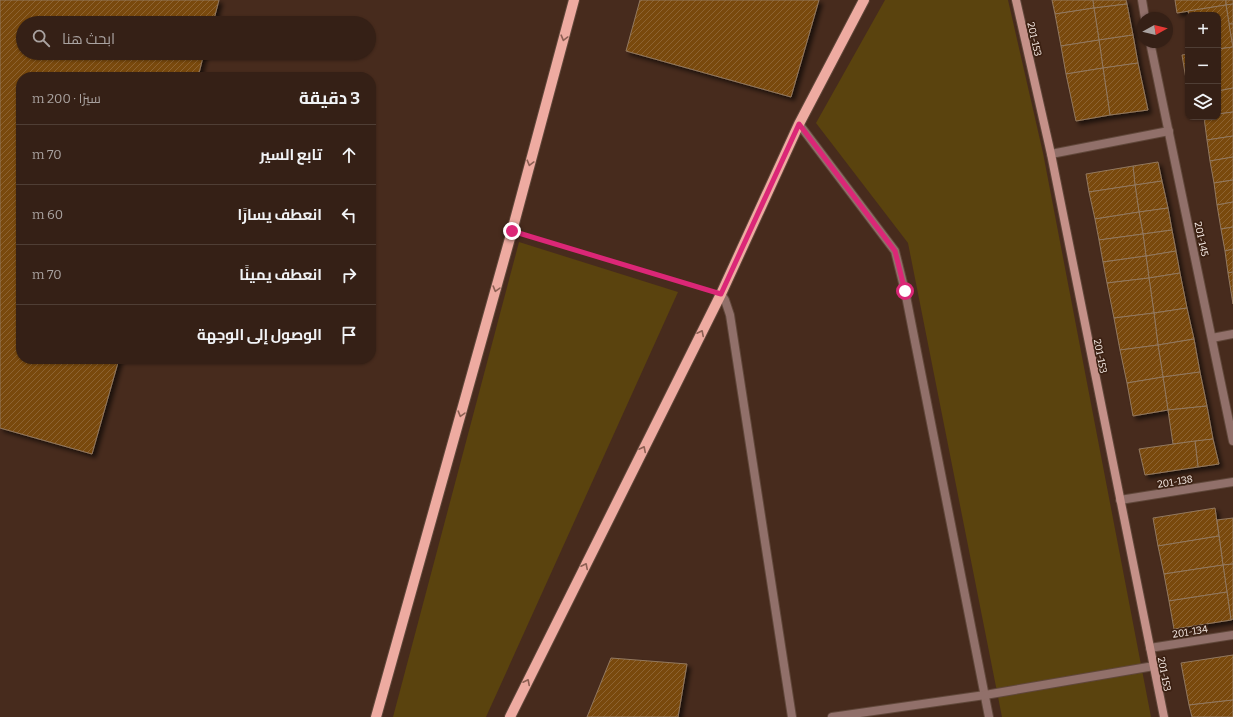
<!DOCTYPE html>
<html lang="ar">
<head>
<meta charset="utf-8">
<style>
  body { margin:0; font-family:Bitter,Cairo,serif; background:#3d281f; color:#f1f3f6; direction:rtl }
  .controls { position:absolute; right:12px; top:12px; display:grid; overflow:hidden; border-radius:8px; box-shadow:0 1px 3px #0004 }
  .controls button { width:36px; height:36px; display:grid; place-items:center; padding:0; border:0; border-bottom:1px solid #4f3e35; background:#352016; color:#f1f3f6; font:20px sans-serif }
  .compass { position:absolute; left:1137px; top:12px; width:36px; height:36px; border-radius:50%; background:#352016; box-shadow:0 1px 3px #0004; rotate:82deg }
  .stop { position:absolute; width:12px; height:12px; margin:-9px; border:3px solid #db2777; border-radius:50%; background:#fff }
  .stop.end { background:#db2777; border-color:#fff; box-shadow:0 1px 4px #0008 }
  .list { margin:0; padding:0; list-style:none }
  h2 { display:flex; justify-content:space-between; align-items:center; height:52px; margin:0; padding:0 16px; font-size:17px }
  h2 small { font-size:13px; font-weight:400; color:#aaa3a1 }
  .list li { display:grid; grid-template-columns:26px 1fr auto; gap:12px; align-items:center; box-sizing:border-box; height:60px; padding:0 16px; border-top:1px solid #4f3e35 }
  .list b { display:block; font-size:15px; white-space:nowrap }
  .list em { font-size:13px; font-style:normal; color:#aaa3a1 }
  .icon { flex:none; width:22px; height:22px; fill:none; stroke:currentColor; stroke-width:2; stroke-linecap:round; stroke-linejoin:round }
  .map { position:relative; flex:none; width:1233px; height:717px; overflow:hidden; direction:ltr }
  .search { position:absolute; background:#352016; box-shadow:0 1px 3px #0004; left:16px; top:16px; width:360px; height:44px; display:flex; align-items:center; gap:10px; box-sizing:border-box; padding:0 14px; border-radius:22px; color:#aaa3a1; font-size:15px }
  .panel { position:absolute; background:#352016; box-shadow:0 1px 3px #0004; left:16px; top:72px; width:360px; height:292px; border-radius:16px; direction:rtl }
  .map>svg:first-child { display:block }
  .green { fill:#5a430e }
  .building { fill:url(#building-hatch); stroke:#92785f; filter:url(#shadow) }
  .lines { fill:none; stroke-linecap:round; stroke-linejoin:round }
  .street-casing { stroke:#60473a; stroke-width:10 }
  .secondary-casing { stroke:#60473a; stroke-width:10 }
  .primary-casing { stroke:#60473a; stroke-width:12 }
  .path { stroke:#978378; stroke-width:2.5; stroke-dasharray:1 3; stroke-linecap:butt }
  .street { stroke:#91706a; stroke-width:8 }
  .secondary { stroke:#c59189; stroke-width:8 }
  .primary { stroke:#eeaba1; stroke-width:10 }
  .oneway { stroke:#8c5f53 }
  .route { stroke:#db2777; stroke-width:5 }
  .labels { text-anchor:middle; stroke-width:3.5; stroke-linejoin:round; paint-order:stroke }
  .street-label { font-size:10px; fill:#fcf1eb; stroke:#3c2113 }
</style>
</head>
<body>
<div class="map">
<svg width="1233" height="717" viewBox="0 0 1233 717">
  <defs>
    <pattern id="building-hatch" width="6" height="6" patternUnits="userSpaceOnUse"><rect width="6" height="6" fill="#79490c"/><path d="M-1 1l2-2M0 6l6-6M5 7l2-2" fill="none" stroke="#8d6430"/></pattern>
    <filter id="shadow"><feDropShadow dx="3.5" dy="3.5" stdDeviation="2" flood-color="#0009"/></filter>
  </defs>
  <rect width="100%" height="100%" fill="#472b1d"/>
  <g class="green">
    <path d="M885,0h123l35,153 108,564h-149l-94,-474 -92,-120z"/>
    <path d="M519,242l159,50 -192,425h-93z"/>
  </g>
  <g class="building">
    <path d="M0,0h219l-6,23h-190v30h181l-6,24h-177v282h98l-27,95 -92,-26z"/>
    <path d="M640,0h179l-28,97 -165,-46z"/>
    <path d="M1052,0h41l1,8 -39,6z"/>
    <path d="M1093,0h33l1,4 -33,4z"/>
    <path d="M1175,0h51v5l-49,8z"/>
    <path d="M1226,0h7v4l-7,1z"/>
    <path d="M1127,4l6,31 -34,5 -5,-32z"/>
    <path d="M1233,4v20h-4l-3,-19z"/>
    <path d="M1226,5l7,42 -15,2v-34h-29l-1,-4z"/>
    <path d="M1094,8l5,32 -38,6 -6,-32z"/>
    <path d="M1229,24h4v23z"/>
    <path d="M1133,35l5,28 -35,5 -4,-28z"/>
    <path d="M1099,40l4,28 -37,6 -5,-28z"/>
    <path d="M1233,47v41l-15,3v-42z"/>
    <path d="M1188,54v37l-6,-36z"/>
    <path d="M1138,63l10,47 -38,5 -7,-47z"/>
    <path d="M1103,68l7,47 -34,6 -10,-47z"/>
    <path d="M1233,88v24l-15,2v-23z"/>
    <path d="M1233,112v24l-26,4 -3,-23h14v-3z"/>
    <path d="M1233,136v21l-23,4 -3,-21z"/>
    <path d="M1233,157v23l-19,3 -4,-22z"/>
    <path d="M1158,162l4,19 -27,4 -2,-19z"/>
    <path d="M1133,166l2,19 -46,7 -3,-18z"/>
    <path d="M1233,180v22l-16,3 -3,-22z"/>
    <path d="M1162,181l6,27 -29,4 -4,-27z"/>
    <path d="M1135,185l4,27 -44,7 -6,-27z"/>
    <path d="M1233,202v25l-12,2 -4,-24z"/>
    <path d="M1168,208l4,22 -29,4 -4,-22z"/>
    <path d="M1139,212l4,22 -44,6 -4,-21z"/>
    <path d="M1233,227v22l-8,2 -4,-22z"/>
    <path d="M1172,230l4,21 -30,5 -3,-22z"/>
    <path d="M1143,234l3,22 -43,6 -4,-22z"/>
    <path d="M1233,249v23l-5,1 -3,-22z"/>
    <path d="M1176,251l4,22 -31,5 -3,-22z"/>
    <path d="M1146,256l3,22 -42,5 -4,-21z"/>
    <path d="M1233,272v32l-5,-31z"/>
    <path d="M1180,273l7,35 -33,5 -5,-35z"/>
    <path d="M1149,278l5,35 -40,5 -7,-35z"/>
    <path d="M1187,308l7,31 -36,6 -4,-32z"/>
    <path d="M1154,313l4,32 -38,5 -6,-32z"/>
    <path d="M1194,339l6,33 -37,5 -5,-32z"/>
    <path d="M1158,345l5,32 -36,6 -7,-33z"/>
    <path d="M1200,372l7,34 -39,4 -5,-33z"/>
    <path d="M1163,377l5,33 -35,6 -6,-33z"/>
    <path d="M1207,406l6,33 -40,5 -5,-34z"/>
    <path d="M1213,439l6,25 -21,3 -3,-26z"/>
    <path d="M1195,441l3,26 -53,8 -6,-26z"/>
    <path d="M1215,508l4,28 -61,10 -5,-28z"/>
    <path d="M1233,518v46l-10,1 -6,-45z"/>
    <path d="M1219,536l4,29 -59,9 -6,-28z"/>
    <path d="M1233,564v55l-2,1 -8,-55z"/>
    <path d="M1223,565l4,27 -58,9 -5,-27z"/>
    <path d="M1227,592l4,28 -57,9 -5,-28z"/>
    <path d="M1233,655v45l-44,5 -8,-42z"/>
    <path d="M611,658l76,6 -9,53h-91z"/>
    <path d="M1233,700v17h-41l-3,-12z"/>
  </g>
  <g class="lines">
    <defs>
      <g id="street">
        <path d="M1142,0l3,18"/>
        <path d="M1150,42l83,399"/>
        <path d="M799,124l96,127 10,40 84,426"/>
        <path d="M1051,154l118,-23"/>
        <path d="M721,294l4,6 5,15 62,402"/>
        <path d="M1212,338l21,-4"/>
        <path d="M1120,500l113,-18"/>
        <path d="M1150,648l83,-13"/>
        <path d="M832,717l153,-22 169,-29"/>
      </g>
      <path id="secondary" d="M1016,0l35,154 113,563"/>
      <g id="primary">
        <path d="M376,717l136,-486 62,-231"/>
        <path d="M510,717l211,-423 78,-170 65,-124"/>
      </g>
    </defs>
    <use href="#street" class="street-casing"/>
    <use href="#secondary" class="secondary-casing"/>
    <use href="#primary" class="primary-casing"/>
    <path class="path" d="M526,235l181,55"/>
    <use href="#street" class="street"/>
    <use href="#secondary" class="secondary"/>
    <use href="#primary" class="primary"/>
  </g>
  <defs><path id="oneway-chevron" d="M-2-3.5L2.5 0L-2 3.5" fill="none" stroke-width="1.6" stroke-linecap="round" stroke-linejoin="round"/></defs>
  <g class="oneway">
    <use href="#oneway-chevron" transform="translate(564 38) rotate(105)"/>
    <use href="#oneway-chevron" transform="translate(530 163) rotate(105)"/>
    <use href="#oneway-chevron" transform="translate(496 289) rotate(106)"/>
    <use href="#oneway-chevron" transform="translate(701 333) rotate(-63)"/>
    <use href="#oneway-chevron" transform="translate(461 414) rotate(106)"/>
    <use href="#oneway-chevron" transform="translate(643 449) rotate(-63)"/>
    <use href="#oneway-chevron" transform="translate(585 566) rotate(-63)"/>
    <use href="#oneway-chevron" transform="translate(527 682) rotate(-63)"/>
  </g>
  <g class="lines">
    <path class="route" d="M512,231l209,63 78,-170 96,127 10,40"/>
  </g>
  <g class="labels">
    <g class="street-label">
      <text transform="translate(1035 39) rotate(77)" y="4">201-153</text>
      <text transform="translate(1202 239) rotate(78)" y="4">201-145</text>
      <text transform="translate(1101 356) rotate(79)" y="4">201-153</text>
      <text transform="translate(1175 481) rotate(-9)" y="4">201-138</text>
      <text transform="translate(1190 631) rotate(-9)" y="4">201-134</text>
      <text transform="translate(1165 674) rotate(79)" y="4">201-153</text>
    </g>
  </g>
</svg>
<div class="controls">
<button>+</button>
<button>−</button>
<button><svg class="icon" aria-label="layers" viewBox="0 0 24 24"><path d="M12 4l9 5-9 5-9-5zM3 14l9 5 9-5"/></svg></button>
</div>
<svg class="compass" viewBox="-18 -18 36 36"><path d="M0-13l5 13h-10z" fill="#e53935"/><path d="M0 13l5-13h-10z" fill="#aaa3a1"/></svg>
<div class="stop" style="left:905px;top:291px"></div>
<div class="stop end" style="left:512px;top:231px"></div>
<div class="search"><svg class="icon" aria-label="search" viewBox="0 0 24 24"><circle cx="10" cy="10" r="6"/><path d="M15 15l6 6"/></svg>ابحث هنا</div>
<section class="panel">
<h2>3 دقيقة<small>سيرًا · 200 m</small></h2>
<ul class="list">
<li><svg class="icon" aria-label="ahead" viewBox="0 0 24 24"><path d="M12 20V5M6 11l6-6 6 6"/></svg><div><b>تابع السير</b></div><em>70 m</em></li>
<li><svg class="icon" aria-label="left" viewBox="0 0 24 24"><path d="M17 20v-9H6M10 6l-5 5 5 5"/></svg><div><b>انعطف يسارًا</b></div><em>60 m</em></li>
<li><svg class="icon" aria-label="right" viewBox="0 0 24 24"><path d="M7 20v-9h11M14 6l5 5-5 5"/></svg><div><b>انعطف يمينًا</b></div><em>70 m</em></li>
<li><svg class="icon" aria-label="arrive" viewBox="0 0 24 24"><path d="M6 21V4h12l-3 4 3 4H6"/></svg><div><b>الوصول إلى الوجهة</b></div></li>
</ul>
</section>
</div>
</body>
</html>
